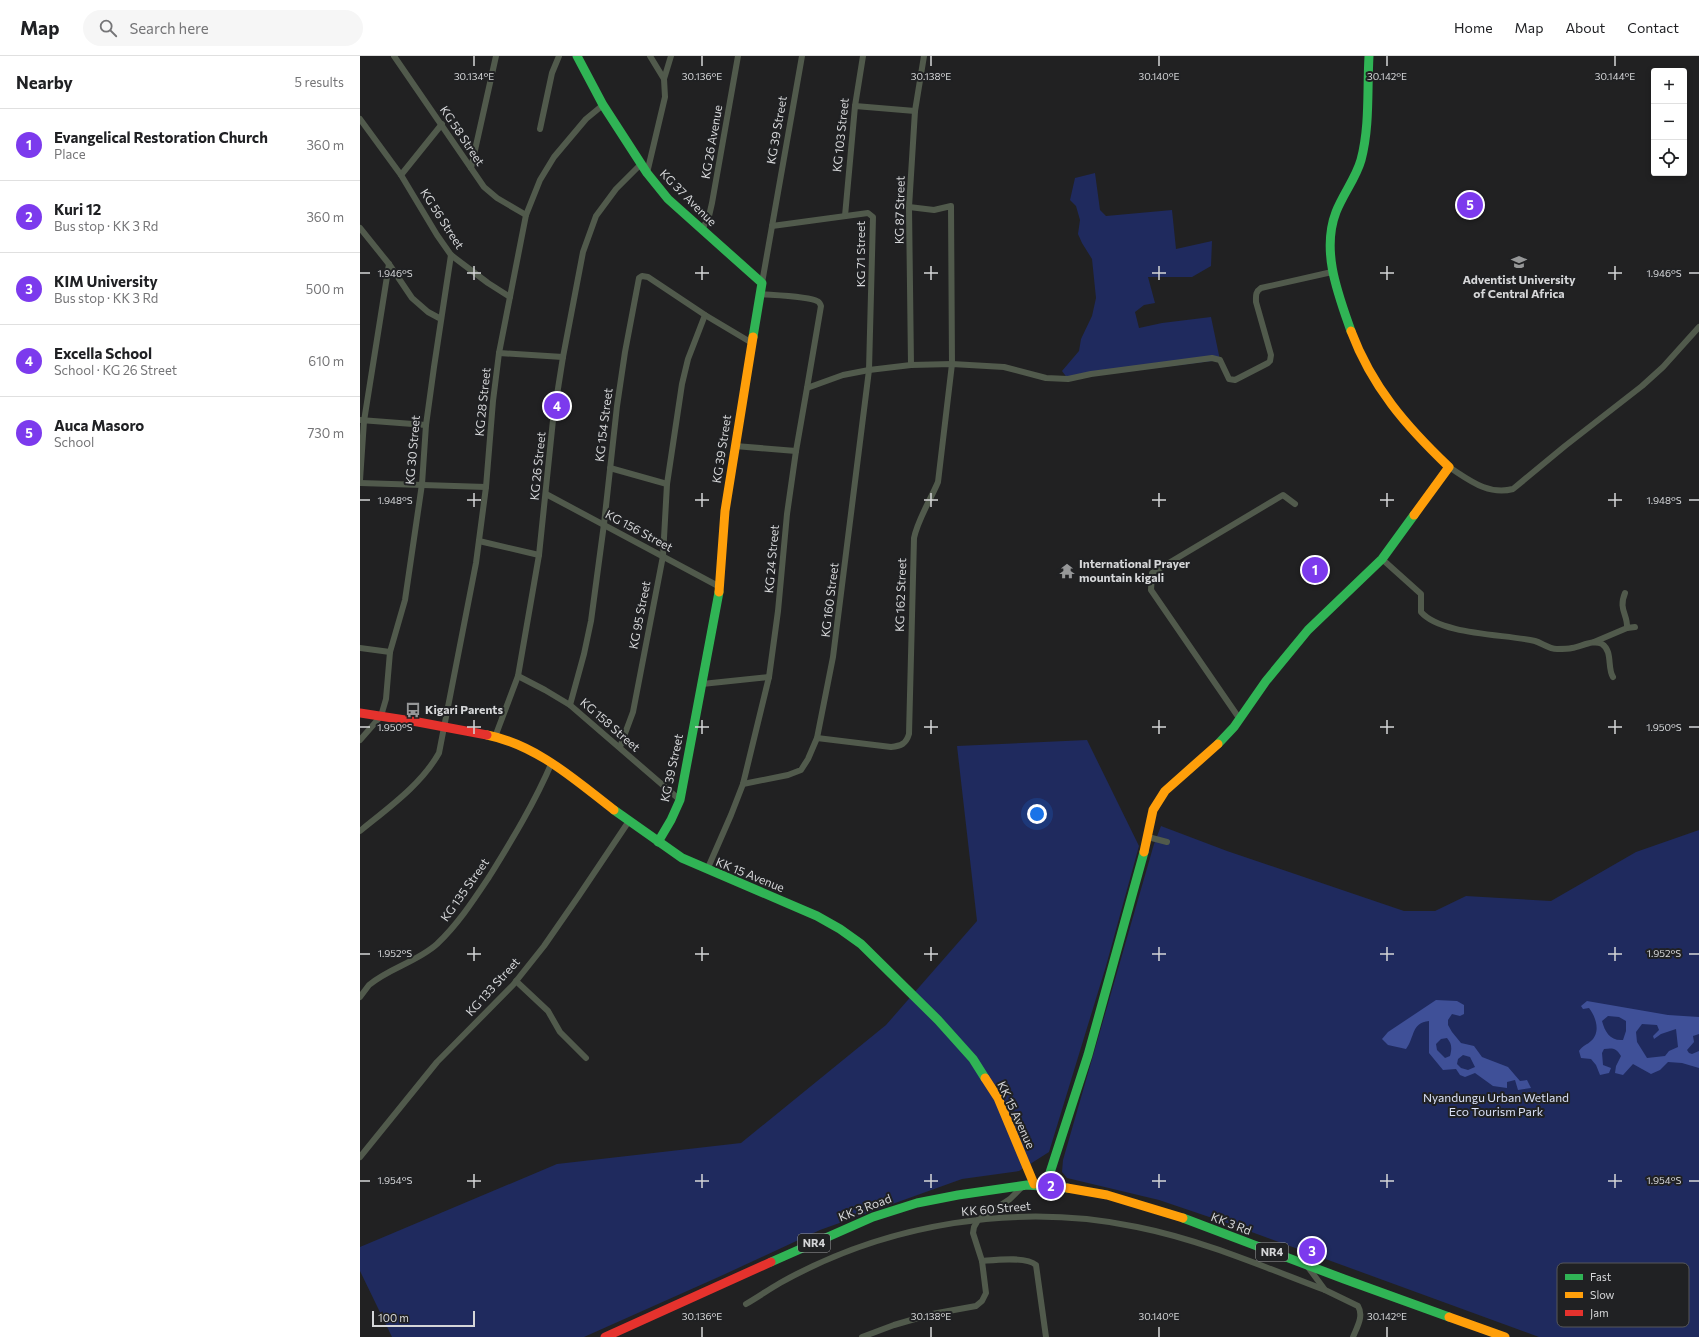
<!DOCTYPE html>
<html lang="en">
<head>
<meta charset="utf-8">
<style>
  body { margin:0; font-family:Commissioner,sans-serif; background:#f6f6f6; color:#202124 }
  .controls { position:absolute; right:12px; top:12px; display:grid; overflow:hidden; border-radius:4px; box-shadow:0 2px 6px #0003 }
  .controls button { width:36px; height:36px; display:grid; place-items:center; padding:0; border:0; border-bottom:1px solid #e0e0e0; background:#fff; color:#202124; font:20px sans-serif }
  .scale { position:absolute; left:12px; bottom:10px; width:103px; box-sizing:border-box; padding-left:4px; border:2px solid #d5d6d8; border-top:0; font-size:11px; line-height:14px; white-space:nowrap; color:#d5d6d8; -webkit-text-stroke:3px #202123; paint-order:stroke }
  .you { position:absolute; left:677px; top:758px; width:14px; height:14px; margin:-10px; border:3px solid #fff; border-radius:50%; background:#1a73e8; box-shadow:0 0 0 6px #1a73e833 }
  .badge { display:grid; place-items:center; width:26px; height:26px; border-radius:50%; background:#7c3aed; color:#fff; font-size:13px; font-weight:700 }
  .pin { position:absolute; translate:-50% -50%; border:2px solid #fff; box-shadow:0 1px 4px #0006 }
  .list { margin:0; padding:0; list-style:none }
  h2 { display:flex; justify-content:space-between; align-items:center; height:52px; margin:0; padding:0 16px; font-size:17px }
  h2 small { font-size:13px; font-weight:400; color:#757577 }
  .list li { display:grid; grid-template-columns:26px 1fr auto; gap:12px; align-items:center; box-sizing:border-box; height:72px; padding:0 16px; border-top:1px solid #e0e0e0 }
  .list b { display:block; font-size:15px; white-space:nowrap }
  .list p { margin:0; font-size:13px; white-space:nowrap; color:#757577 }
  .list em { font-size:13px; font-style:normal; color:#757577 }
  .icon { flex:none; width:22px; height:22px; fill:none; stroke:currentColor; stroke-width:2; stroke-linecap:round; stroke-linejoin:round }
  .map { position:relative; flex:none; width:1339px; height:1281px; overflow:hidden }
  header { display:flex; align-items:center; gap:24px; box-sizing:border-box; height:56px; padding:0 20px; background:#fff; border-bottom:1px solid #e0e0e0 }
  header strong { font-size:19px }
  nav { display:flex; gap:22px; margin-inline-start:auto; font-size:14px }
  .search { width:280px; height:36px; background:#f6f6f6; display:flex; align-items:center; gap:10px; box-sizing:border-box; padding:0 14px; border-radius:22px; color:#757577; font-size:15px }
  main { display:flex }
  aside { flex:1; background:#fff }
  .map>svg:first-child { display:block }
  .green { fill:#1f2a5e }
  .water { fill:#3f5098; fill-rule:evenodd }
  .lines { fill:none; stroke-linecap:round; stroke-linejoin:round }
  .street { stroke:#515a4c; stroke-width:6 }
  .fast { stroke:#30b455; stroke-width:9 }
  .slow { stroke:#ff9f0a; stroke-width:9 }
  .jam { stroke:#e5322d; stroke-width:9 }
  .ticks { fill:none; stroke:#d5d6d8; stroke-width:1.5 }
  .labels { text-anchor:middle; stroke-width:4; stroke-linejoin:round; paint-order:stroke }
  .shield { fill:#202123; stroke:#9fa0a2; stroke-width:1 }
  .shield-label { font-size:11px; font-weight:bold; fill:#d5d6d8 }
  .street-label { font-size:12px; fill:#d5d6d8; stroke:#202123 }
  .poi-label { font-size:12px; font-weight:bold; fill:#d5d6d8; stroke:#202123; text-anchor:start }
  .park-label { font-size:12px; fill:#d9e0f6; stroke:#202123 }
  .key { fill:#202123; stroke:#565759; stroke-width:1 }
  .key-label { font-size:11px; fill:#d5d6d8 }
  .ticks-label { font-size:10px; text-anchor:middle; fill:#d5d6d8; stroke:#202123; stroke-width:4; stroke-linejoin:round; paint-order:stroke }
</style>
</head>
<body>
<header>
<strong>Map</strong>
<div class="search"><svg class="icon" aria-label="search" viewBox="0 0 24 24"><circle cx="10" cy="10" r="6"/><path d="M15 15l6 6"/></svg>Search here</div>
<nav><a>Home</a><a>Map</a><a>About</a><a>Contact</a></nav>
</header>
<main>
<aside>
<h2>Nearby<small>5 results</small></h2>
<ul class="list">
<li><span class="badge">1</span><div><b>Evangelical Restoration Church</b><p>Place</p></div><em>360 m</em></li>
<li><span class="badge">2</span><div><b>Kuri 12</b><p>Bus stop · KK 3 Rd</p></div><em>360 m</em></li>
<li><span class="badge">3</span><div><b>KIM University</b><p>Bus stop · KK 3 Rd</p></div><em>500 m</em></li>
<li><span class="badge">4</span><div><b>Excella School</b><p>School · KG 26 Street</p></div><em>610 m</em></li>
<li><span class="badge">5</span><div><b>Auca Masoro</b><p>School</p></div><em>730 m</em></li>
</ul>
</aside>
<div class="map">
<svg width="1339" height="1281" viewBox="0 0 1339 1281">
  <rect width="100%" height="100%" fill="#212122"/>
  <g class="green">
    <path d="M735,117l5,37 6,6 66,-6 4,39 36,-8 -1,25 -19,11h-44l7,26 -11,2 -9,7 4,16 23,-5 49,-6 9,43 -152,19 -6,-8 17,-20 2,-12 11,-23 4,-18 -4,-39 -10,-16 -4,-9 2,-14 -4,-14 -6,-6 5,-22z"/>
    <path d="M727,684l52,106 -33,120 -57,186 -30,19 -57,8 -142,51 -97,45 -139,62h-192l-32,-66v-24l197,-83 184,-21 145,-118 91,-104 -20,-175z"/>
    <path d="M801,770l66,25 177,60h31l31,-15 85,5 85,-49 63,-22v507h-160l-312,-114 -68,-23 -92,-22 -5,-6 1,-12 91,-316z"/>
  </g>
  <g class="water">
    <path d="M1076,944l21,1 7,4v9l-4,2 -8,-2 -4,6v5l4,7 9,11 13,3 8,11 26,10 12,14 7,-1 4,8 -13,2 -3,-10 -8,2v6l-14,-2 -18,-13 -10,4 -5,-2 -4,-6 -13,1 -14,-17v-32c-18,2 -14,16 -23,28l-18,-4 -6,-6 6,-7zM1087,982c5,6 5,10 3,18l-5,2 -8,-8 -1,-6 5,-5zM1103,999l7,2 5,10 -7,3 -7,-2 -4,-4 1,-5z"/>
    <path d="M1227,945l81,14 31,2v17l-6,2 1,6 -7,8 2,3 3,1 7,-3v17l-17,-5 -14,-1 -8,8 -9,4 -18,-10 -10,11 -8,-2 1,-7 5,-10c-5,-8 -8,-8 -17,-7l-2,4 1,12 8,3 -2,5 -9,2 -4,-10 -5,-6 -10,-1 -2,-7c4,-6 8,-6 12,-10 10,-9 5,-24 -2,-33l-6,1 -2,-3zM1248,960l11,1 7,4v10l-3,9c-13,1 -18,-8 -21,-19zM1282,968l15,1 2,5 -6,6 1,3 7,-5 15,-5 2,18 -9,4 -4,5 -18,2 -10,-16 -1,-10z"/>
  </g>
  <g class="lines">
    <g class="street">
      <path d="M34,0l90,131 13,11 29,17"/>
      <path d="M304,23l7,-23"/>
      <path d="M495,50l60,5"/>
      <path d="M0,63l41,56 36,60 14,20 37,28 22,14"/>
      <path d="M180,73l12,-56 7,-17"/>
      <path d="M111,112l25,-112"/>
      <path d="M287,117l18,-76 -1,-18 -14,-23"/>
      <path d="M41,119l41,-51"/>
      <path d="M485,160l10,-110 8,-50"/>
      <path d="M0,172l29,36 23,34 16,14 13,7"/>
      <path d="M342,174l7,-14 3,-13 26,-147"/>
      <path d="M402,227l40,-227"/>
      <path d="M400,238c11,1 49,2 57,7 3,1 3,3 4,5l-14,82"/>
      <path d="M139,297l64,4"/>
      <path d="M551,309l-2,-158 6,-96 9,-55"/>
      <path d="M0,364l66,5"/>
      <path d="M375,390l61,5"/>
      <path d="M1089,411c19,12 39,29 64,22l52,-43 77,-60 21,-19 36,-40"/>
      <path d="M250,412l57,16"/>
      <path d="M0,424l4,-59 25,-157"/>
      <path d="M0,427l126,4"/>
      <path d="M186,438l174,93"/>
      <path d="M119,485l60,14"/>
      <path d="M1022,503l39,35v18c20,23 84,22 114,29 7,2 14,8 22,8 5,0 11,0 15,-1 9,-1 21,-9 30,-4 11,7 5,24 11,33"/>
      <path d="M1267,572l8,-1"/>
      <path d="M1234,586l33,-14c1,-14 -9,-18 -2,-35"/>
      <path d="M0,592l30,4"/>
      <path d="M158,620l27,14 25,15 110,95"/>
      <path d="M342,628l67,-7"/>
      <path d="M210,649l14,-51 7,-33 13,-97 13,-118 8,-54 14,-74 3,-2 6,1 57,38 47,28"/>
      <path d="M879,662l-88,-128 1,-17 131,-78 12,9"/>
      <path d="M135,681l23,-61 21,-121 14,-135 10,-63 20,-105 13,-36 20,-27 24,-24"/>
      <path d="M457,682l74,9c10,-1 15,-3 18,-13l5,-196c4,-19 16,-37 24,-56l14,-118 -1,-158 -17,4 -25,-3"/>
      <path d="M0,684l21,-24 5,-17 4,-47 15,-52 17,-116 4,-59 8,-58 17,-112"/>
      <path d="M260,691l13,-35 30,-156 4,-72 15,-100 6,-25 17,-44"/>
      <path d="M383,728l45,-9 13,-5 7,-11 9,-21 16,-81 36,-287 4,-153 -5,-4 -96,13"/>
      <path d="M0,775c28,-23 61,-46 79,-78l37,-190 10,-76 7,-86 6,-48 27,-138 14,-35 14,-23 32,-38 17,-14"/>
      <path d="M788,781l19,5"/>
      <path d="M347,814l24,-55 12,-31 26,-107 9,-66 9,-97 9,-63 11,-63 36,-13 26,-5 42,-5 41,-1 52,3 42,11 22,1 23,-5 121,-16 8,2 9,19 6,1 33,-17 2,-2 1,-6 -15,-53c0,-6 -1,-10 5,-14l71,-16"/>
      <path d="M156,925l32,30 12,21 26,26"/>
      <path d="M0,941c3,-4 6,-8 9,-12 20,-17 48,-23 68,-41 21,-20 36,-43 52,-67 23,-37 46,-75 63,-115"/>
      <path d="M0,1101l77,-95 76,-77 31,-39 34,-49 51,-76"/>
      <path d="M622,1205c13,-1 44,-5 54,4l10,72"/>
      <path d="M948,1211l17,23 33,16c6,10 -1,21 -5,31"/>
      <path d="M386,1248c12,-7 22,-14 34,-21 107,-60 237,-81 357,-56 65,13 127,40 188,63"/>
      <path d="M502,1281l32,-12 38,-11 44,-8 6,-5 4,-8 -4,-32 -9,-28 1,-6 4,-7 32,-21 13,-13"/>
    </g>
    <g class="fast">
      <path d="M217,0l26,49 44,68 21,26 94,84 -9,54"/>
      <path d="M991,275c-13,-37 -30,-80 -15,-119 7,-18 20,-34 25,-52 9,-34 6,-70 8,-104"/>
      <path d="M858,688l16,-17 32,-46 42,-51 74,-71 32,-44"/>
      <path d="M254,754l68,48 135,58 23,13 21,15 77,76 35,39 12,19"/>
      <path d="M298,786l13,-22 9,-20 39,-208"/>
      <path d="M686,1129l42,-130 56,-203"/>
      <path d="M823,1162l161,61 105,38"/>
      <path d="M411,1206l102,-45 44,-14 41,-8 69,-10 40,3"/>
    </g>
    <g class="slow">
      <path d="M991,275c21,56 55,95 98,136l-35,48"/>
      <path d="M359,536l6,-81 28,-174"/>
      <path d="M127,679c50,10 88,45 127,75"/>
      <path d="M784,796l9,-42 12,-19 53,-47"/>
      <path d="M625,1022l13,20 36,86"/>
      <path d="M707,1132l40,7 76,23"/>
      <path d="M1089,1261l56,20"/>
    </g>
    <g class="jam">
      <path d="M0,657l58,9 69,13"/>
      <path d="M245,1281l166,-75"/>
    </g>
  </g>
  <path class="ticks" d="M114,0v10M342,0v10M571,0v10M799,0v10M1027,0v10M1255,0v10M114,210v14M342,210v14M571,210v14M799,210v14M1027,210v14M1255,210v14M0,217h10M107,217h14M335,217h14M564,217h14M792,217h14M1020,217h14M1248,217h14M1329,217h10M114,437v14M342,437v14M571,437v14M799,437v14M1027,437v14M1255,437v14M0,444h10M107,444h14M335,444h14M564,444h14M792,444h14M1020,444h14M1248,444h14M1329,444h10M114,664v14M342,664v14M571,664v14M799,664v14M1027,664v14M1255,664v14M0,671h10M107,671h14M335,671h14M564,671h14M792,671h14M1020,671h14M1248,671h14M1329,671h10M114,891v14M342,891v14M571,891v14M799,891v14M1027,891v14M1255,891v14M0,898h10M107,898h14M335,898h14M564,898h14M792,898h14M1020,898h14M1248,898h14M1329,898h10M114,1118v14M342,1118v14M571,1118v14M799,1118v14M1027,1118v14M1255,1118v14M0,1125h10M107,1125h14M335,1125h14M564,1125h14M792,1125h14M1020,1125h14M1248,1125h14M1329,1125h10M342,1271v10M571,1271v10M799,1271v10M1027,1271v10"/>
  <defs>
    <symbol id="university-bare" viewBox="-9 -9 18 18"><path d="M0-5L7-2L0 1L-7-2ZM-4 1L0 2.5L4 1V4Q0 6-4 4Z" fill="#969798" stroke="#202123" stroke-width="2.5" paint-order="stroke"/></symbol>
    <symbol id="temple-bare" viewBox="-9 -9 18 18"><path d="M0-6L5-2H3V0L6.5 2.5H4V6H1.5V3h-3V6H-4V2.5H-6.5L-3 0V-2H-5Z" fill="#969798" stroke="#202123" stroke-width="2.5" paint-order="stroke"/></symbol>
    <symbol id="bus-bare" viewBox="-9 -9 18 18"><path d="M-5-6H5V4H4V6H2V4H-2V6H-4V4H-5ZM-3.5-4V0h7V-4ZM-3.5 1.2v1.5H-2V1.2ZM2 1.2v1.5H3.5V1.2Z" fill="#969798" stroke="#202123" stroke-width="2.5" paint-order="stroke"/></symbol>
  </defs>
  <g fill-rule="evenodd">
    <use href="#university-bare" x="1148" y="195" width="22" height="22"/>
    <use href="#temple-bare" x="696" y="504" width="22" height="22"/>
    <use href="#bus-bare" x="42" y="643" width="22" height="22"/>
  </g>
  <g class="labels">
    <g class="shield">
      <rect x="438" y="1178" width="32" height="18" rx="3"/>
      <rect x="896" y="1187" width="32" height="18" rx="3"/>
    </g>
    <g class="shield-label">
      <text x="454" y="1191">NR4</text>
      <text x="912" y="1200">NR4</text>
    </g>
    <g class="street-label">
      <text transform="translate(417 74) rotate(-80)" y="4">KG 39 Street</text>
      <text transform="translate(481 79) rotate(-84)" y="4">KG 103 Street</text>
      <text transform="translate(102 80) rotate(56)" y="4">KG 58 Street</text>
      <text transform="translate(352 86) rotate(-80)" y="4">KG 26 Avenue</text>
      <text transform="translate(328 142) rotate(45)" y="4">KG 37 Avenue</text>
      <text transform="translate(540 154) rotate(-89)" y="4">KG 87 Street</text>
      <text transform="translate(82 163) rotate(57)" y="4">KG 56 Street</text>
      <text transform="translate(501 198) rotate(-90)" y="4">KG 71 Street</text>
      <text transform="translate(123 346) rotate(-84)" y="4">KG 28 Street</text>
      <text transform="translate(244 369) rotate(-83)" y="4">KG 154 Street</text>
      <text transform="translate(362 393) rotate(-81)" y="4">KG 39 Street</text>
      <text transform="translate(53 394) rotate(-85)" y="4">KG 30 Street</text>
      <text transform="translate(178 410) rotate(-84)" y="4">KG 26 Street</text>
      <text transform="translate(279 475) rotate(28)" y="4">KG 156 Street</text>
      <text transform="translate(412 503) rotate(-85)" y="4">KG 24 Street</text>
      <text transform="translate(541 539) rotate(-88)" y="4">KG 162 Street</text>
      <text transform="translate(470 544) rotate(-83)" y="4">KG 160 Street</text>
      <text transform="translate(280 559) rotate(-79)" y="4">KG 95 Street</text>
      <text transform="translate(250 669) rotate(41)" y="4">KG 158 Street</text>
      <text transform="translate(312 712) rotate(-78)" y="4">KG 39 Street</text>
      <text transform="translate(390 819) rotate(22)" y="4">KK 15 Avenue</text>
      <text transform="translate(105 834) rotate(-55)" y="4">KG 135 Street</text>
      <text transform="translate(133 931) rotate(-48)" y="4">KG 133 Street</text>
      <text transform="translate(656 1059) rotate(65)" y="4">KK 15 Avenue</text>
      <text transform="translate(505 1152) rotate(-21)" y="4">KK 3 Road</text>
      <text transform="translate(636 1153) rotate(-5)" y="4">KK 60 Street</text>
      <text transform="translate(871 1168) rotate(21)" y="4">KK 3 Rd</text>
    </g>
    <g class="poi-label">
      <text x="1159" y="228" text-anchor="middle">Adventist University<tspan x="1159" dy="14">of Central Africa</tspan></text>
      <text x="719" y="512">International Prayer<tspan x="719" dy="14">mountain kigali</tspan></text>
      <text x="65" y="658">Kigari Parents</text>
    </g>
    <g class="park-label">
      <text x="1136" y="1046">Nyandungu Urban Wetland<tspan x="1136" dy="14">Eco Tourism Park</tspan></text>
    </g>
  </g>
  <rect x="1197" y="1207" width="132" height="64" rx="6" class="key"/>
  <rect x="1205" y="1218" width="18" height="6" fill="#30b455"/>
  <rect x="1205" y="1236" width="18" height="6" fill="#ff9f0a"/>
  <rect x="1205" y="1254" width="18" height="6" fill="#e5322d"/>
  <g class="key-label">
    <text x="1230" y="1225">Fast</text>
    <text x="1230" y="1243">Slow</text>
    <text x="1230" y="1261">Jam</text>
  </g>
  <g class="ticks-label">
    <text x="114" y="24">30.134°E</text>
    <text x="342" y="24">30.136°E</text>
    <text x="571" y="24">30.138°E</text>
    <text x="799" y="24">30.140°E</text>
    <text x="1027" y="24">30.142°E</text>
    <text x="1255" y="24">30.144°E</text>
    <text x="35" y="221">1.946°S</text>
    <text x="1304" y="221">1.946°S</text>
    <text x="35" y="448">1.948°S</text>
    <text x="1304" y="448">1.948°S</text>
    <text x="35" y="675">1.950°S</text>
    <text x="1304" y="675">1.950°S</text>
    <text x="35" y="901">1.952°S</text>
    <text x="1304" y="901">1.952°S</text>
    <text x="35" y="1128">1.954°S</text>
    <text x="1304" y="1128">1.954°S</text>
    <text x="342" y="1264">30.136°E</text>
    <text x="571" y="1264">30.138°E</text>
    <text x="799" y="1264">30.140°E</text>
    <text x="1027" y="1264">30.142°E</text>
  </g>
</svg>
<div class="controls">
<button>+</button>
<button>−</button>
<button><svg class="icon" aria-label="locate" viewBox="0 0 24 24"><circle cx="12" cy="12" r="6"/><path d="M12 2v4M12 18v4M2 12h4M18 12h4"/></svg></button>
</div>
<div class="scale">100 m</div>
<div class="you"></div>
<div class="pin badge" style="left:955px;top:514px">1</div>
<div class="pin badge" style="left:691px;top:1130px">2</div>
<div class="pin badge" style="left:952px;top:1195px">3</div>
<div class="pin badge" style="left:197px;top:350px">4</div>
<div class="pin badge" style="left:1110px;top:149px">5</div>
</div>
</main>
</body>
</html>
